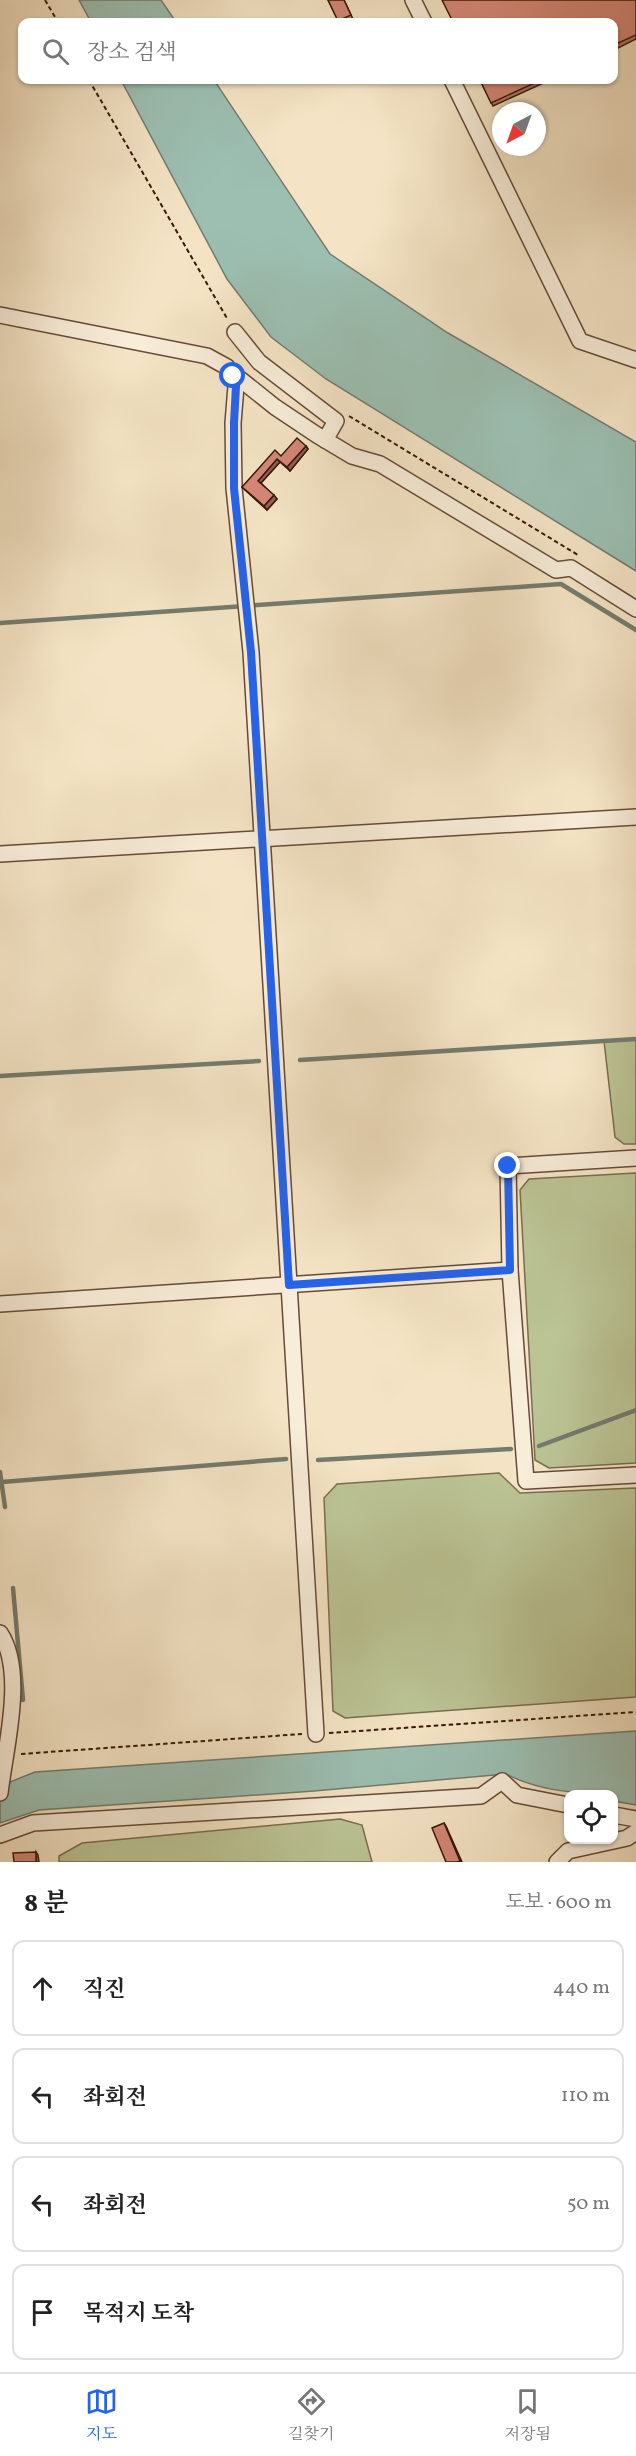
<!DOCTYPE html>
<html lang="ko">
<head>
<meta charset="utf-8">
<style>
  body { margin:0; font-family:Vollkorn,"Noto Serif KR",serif; background:#f6f6f6; color:#222 }
  .controls { position:absolute; right:18px; bottom:18px; display:grid; overflow:hidden; border-radius:12px; box-shadow:0 2px 4px #0004 }
  .controls button { width:54px; height:54px; display:grid; place-items:center; padding:0; border:0; border-bottom:2px solid #e0e0e0; background:#fff; color:#222; font:30px sans-serif }
  .compass { position:absolute; left:492px; top:102px; width:54px; height:54px; border-radius:50%; background:#fff; box-shadow:0 2px 4px #0004; rotate:221deg }
  .stop { position:absolute; width:18px; height:18px; margin:-14px; border:4px solid #2563eb; border-radius:50%; background:#fff }
  .stop.end { background:#2563eb; border-color:#fff; box-shadow:0 2px 6px #0008 }
  .list { margin:0; padding:0; list-style:none }
  h2 { display:flex; justify-content:space-between; align-items:center; height:78px; margin:0; padding:0 24px; font-size:26px }
  h2 small { font-size:20px; font-weight:400; color:#767676 }
  .list li { display:grid; grid-template-columns:39px 1fr auto; gap:18px; align-items:center; box-sizing:border-box; height:96px; margin:0 12px 12px; padding:0 12px; border:2px solid #e0e0e0; border-radius:12px }
  .list b { display:block; font-size:22px; white-space:nowrap }
  .list em { font-size:20px; font-style:normal; color:#767676 }
  .icon { flex:none; width:33px; height:33px; fill:none; stroke:currentColor; stroke-width:2; stroke-linecap:round; stroke-linejoin:round }
  .map { position:relative; flex:none; width:636px; height:1862px; overflow:hidden }
  .search { position:absolute; background:#fff; box-shadow:0 2px 4px #0004; left:18px; right:18px; top:18px; height:66px; display:flex; align-items:center; gap:15px; box-sizing:border-box; padding:0 21px; border-radius:12px; color:#767676; font-size:22px }
  .sheet { height:510px; background:#fff }
  nav { display:flex; justify-content:space-around; align-items:center; box-sizing:border-box; height:84px; border-top:2px solid #e0e0e0; background:#fff; font-size:16px; color:#767676 }
  nav a { display:grid; justify-items:center; gap:3px }
  nav .on { color:#2563eb }
  .map>svg:first-child { display:block }
  .green { fill:#bbc495; stroke:#796e4f; stroke-width:1.5 }
  .water { fill:#9cbfb2; stroke:#747c6e; stroke-width:1.5 }
  .lines { fill:none; stroke-linecap:round; stroke-linejoin:round }
  .stream { stroke:#747c6e; stroke-width:4.5 }
  .minor-casing { stroke:#664b38; stroke-width:18 }
  .path { stroke:#371809; stroke-width:2; stroke-dasharray:4.5 3; stroke-linecap:butt }
  .minor { stroke:#f8edd9; stroke-width:15 }
  .wall { fill:#b77465; stroke:#371809; stroke-width:1.5 }
  .shaded-wall { fill:#955e53; stroke:#371809; stroke-width:1.5 }
  .building { fill:#d58776; stroke:#371809; stroke-width:1.5 }
  .route { stroke:#2563eb; stroke-width:8 }
</style>
</head>
<body>
<div class="map">
<svg width="636" height="1862" viewBox="0 0 636 1862">
  <rect width="100%" height="100%" fill="#f4e4c5"/>
  <filter id="stains"><feTurbulence type="fractalNoise" baseFrequency=".00333" numOctaves="4"/><feColorMatrix values="0 0 0 0 .2 0 0 0 0 .09 0 0 0 0 .02 0 0 0 .5 -.17"/></filter>
  <radialGradient id="worn" r=".72"><stop offset=".6" stop-color="#630" stop-opacity="0"/><stop offset="1" stop-color="#630" stop-opacity=".3"/></radialGradient>
  <g class="green">
    <path d="M636,1039v105h-12l-9,-7 -11,-96z"/>
    <path d="M636,1173v290l-87,5 -14,-8 -15,-270 9,-11z"/>
    <path d="M499,1473l21,20 116,-5v209l-291,21 -12,-7 -9,-213 13,-14z"/>
    <path d="M340,1819l22,6 10,37h-313v-6l23,-13z"/>
  </g>
  <g class="water">
    <path d="M79,0h82l15,22h-85z"/>
    <path d="M121,80h93l116,174 118,79 188,109v129l-310,-192 -55,-42 -44,-58z"/>
    <path d="M636,1731v74l-22,-4v-7c-37,0 -75,-3 -108,-20l-192,17 -275,19 -39,13v-37l35,-14z"/>
  </g>
  <g class="lines">
    <g class="stream">
      <path d="M0,623l561,-39 75,46"/>
      <path d="M300,1060l336,-21"/>
      <path d="M0,1076l259,-15"/>
      <path d="M539,1446l97,-36"/>
      <path d="M318,1460l193,-11"/>
      <path d="M0,1472l5,35"/>
      <path d="M2,1482l284,-23"/>
      <path d="M13,1588l10,112"/>
    </g>
    <defs>
      <g id="minor">
        <path d="M413,0l11,22"/>
        <path d="M452,80l128,261 56,19"/>
        <path d="M0,315l207,41 20,11 6,9 3,10 -3,37 1,65 17,164 65,1082"/>
        <path d="M235,332l24,30 77,59 -11,19"/>
        <path d="M235,381l5,-2 35,28 42,28 35,21 28,8 176,106 15,-2 65,41"/>
        <path d="M0,854l636,-37"/>
        <path d="M636,1158l-128,8 2,104 16,211 110,-6"/>
        <path d="M0,1304l510,-34"/>
        <path d="M0,1633c26,39 5,116 0,160"/>
        <path d="M614,1815l22,4"/>
        <path d="M0,1835l33,-12 448,-27 21,-15 15,14 51,10"/>
        <path d="M557,1862l11,-11 59,-13 9,-6"/>
      </g>
    </defs>
    <use href="#minor" class="minor-casing"/>
    <g class="path">
      <path d="M45,0l13,22"/>
      <path d="M89,80l139,240"/>
      <path d="M349,416l229,139"/>
      <path d="M329,1733l307,-21"/>
      <path d="M21,1754l281,-20"/>
    </g>
    <use href="#minor" class="minor"/>
  </g>
  <g class="wall">
    <path d="M328,0h16l9,19 -8,3h-6z"/>
    <path d="M636,0v39l-22,11v-28z"/>
    <path d="M480,80h70l-57,26z"/>
    <path d="M306,446l2,3 -18,22 -10,-9 -19,21 16,16 -10,11 -22,-20 -3,-3 39,-31z"/>
  </g>
  <g class="shaded-wall">
    <path d="M306,446l2,3 -18,22 -3,-4z"/>
    <path d="M277,459l3,3 -20,22 -2,-3z"/>
    <path d="M274,495l3,4 -10,11 -3,-4z"/>
    <path d="M444,1823l2,3 16,36 -2,-1z"/>
    <path d="M36,1852l2,3 1,7h-3z"/>
  </g>
  <g class="building">
    <path d="M328,0h16l7,15 -13,6z"/>
    <path d="M442,0h194v35l-22,10v-23h-161z"/>
    <path d="M480,80h61l-50,23z"/>
    <path d="M297,438l9,8 -19,21 -10,-8 -19,22 16,14 -10,11 -22,-19 33,-37 6,6z"/>
    <path d="M444,1823l16,38 -3,1h-11l-14,-34z"/>
    <path d="M36,1852v10h-22l-1,-9z"/>
  </g>
  <g class="lines">
    <path class="route" d="M233,376l3,10 -2,37v65l17,164 38,633 221,-15 -2,-104"/>
  </g>
  <rect width="100%" height="100%" filter="url(#stains)"/>
  <rect width="100%" height="100%" fill="url(#worn)"/>
</svg>
<div class="controls">
<button><svg class="icon" aria-label="locate" viewBox="0 0 24 24"><circle cx="12" cy="12" r="6"/><path d="M12 2v4M12 18v4M2 12h4M18 12h4"/></svg></button>
</div>
<svg class="compass" viewBox="-18 -18 36 36"><path d="M0-13l5 13h-10z" fill="#e53935"/><path d="M0 13l5-13h-10z" fill="#767676"/></svg>
<div class="stop" style="left:233px;top:376px"></div>
<div class="stop end" style="left:508px;top:1166px"></div>
<div class="search"><svg class="icon" aria-label="search" viewBox="0 0 24 24"><circle cx="10" cy="10" r="6"/><path d="M15 15l6 6"/></svg>장소 검색</div>
</div>
<section class="sheet">
<h2>8 분<small>도보 · 600 m</small></h2>
<ul class="list">
<li><svg class="icon" aria-label="ahead" viewBox="0 0 24 24"><path d="M12 20V5M6 11l6-6 6 6"/></svg><div><b>직진</b></div><em>440 m</em></li>
<li><svg class="icon" aria-label="left" viewBox="0 0 24 24"><path d="M17 20v-9H6M10 6l-5 5 5 5"/></svg><div><b>좌회전</b></div><em>110 m</em></li>
<li><svg class="icon" aria-label="left" viewBox="0 0 24 24"><path d="M17 20v-9H6M10 6l-5 5 5 5"/></svg><div><b>좌회전</b></div><em>50 m</em></li>
<li><svg class="icon" aria-label="arrive" viewBox="0 0 24 24"><path d="M6 21V4h12l-3 4 3 4H6"/></svg><div><b>목적지 도착</b></div></li>
</ul>
</section>
<nav>
<a class="on"><svg class="icon" aria-label="map" viewBox="0 0 24 24"><path d="M3 6l6-2 6 2 6-2v14l-6 2-6-2-6 2zM9 4v14M15 6v14"/></svg>지도</a>
<a><svg class="icon" aria-label="directions" viewBox="0 0 24 24"><path d="M12 3l9 9-9 9-9-9zM9 14v-3h6M13 9l2 2-2 2"/></svg>길찾기</a>
<a><svg class="icon" aria-label="saved" viewBox="0 0 24 24"><path d="M7 4h10v16l-5-4-5 4z"/></svg>저장됨</a>
</nav>
</body>
</html>
